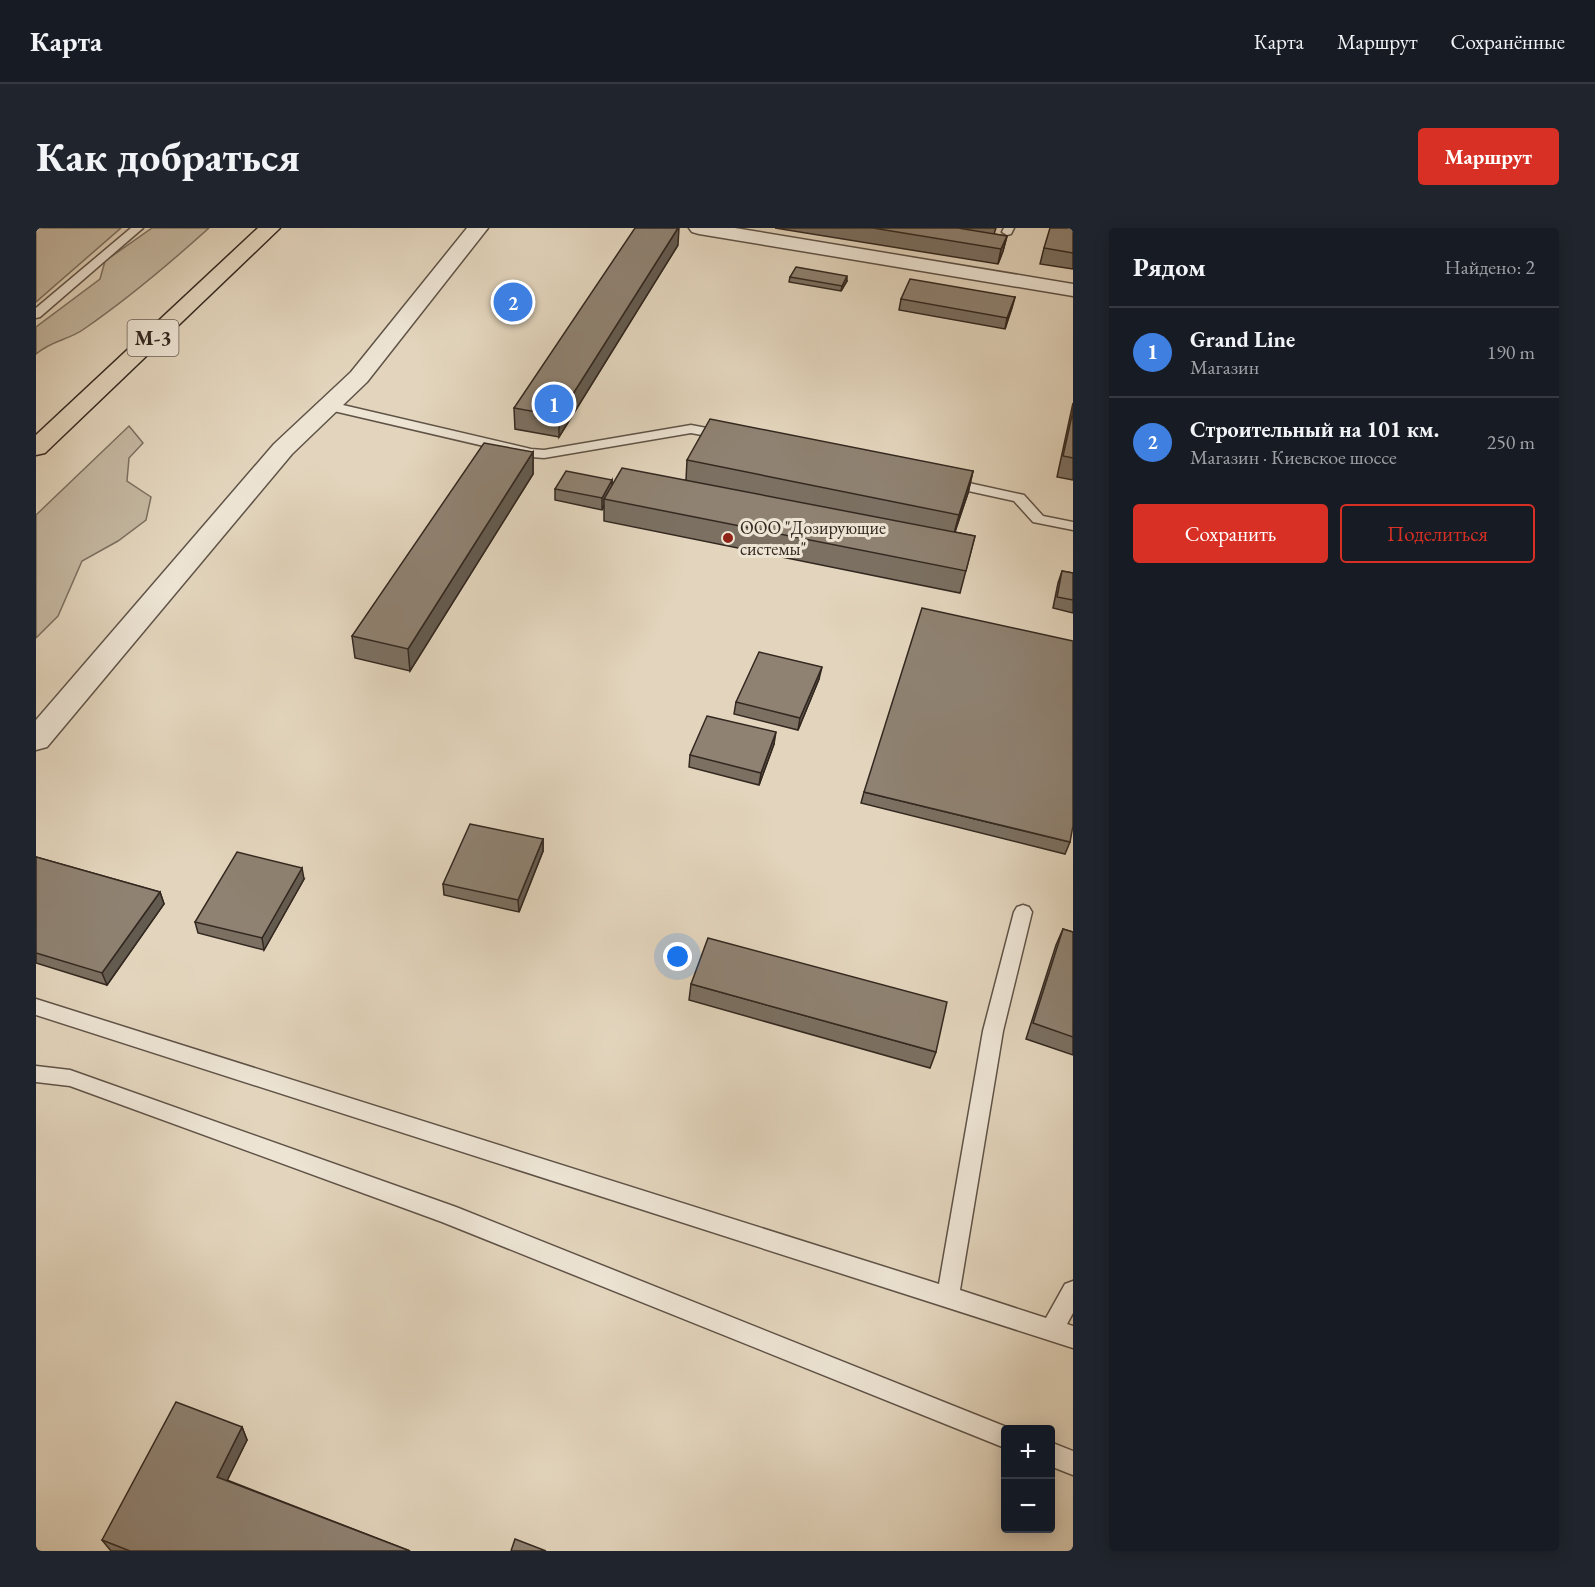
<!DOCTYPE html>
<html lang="ru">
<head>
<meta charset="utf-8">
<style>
  body { margin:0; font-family:"EB Garamond",serif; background:#20242c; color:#f1f3f6 }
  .controls { position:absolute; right:18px; bottom:18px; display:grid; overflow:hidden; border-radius:6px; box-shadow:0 3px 15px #0003 }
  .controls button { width:54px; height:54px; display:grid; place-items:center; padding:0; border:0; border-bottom:2px solid #363941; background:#171b24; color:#f1f3f6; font:30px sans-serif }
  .you { position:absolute; left:642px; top:729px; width:21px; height:21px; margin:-15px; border:4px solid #fff; border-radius:50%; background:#1a73e8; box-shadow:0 0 0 9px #1a73e833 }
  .badge { display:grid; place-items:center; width:39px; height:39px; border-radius:50%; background:#d93025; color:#fff; font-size:20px; font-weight:700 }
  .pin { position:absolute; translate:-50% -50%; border:3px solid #fff; box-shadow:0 2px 6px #0006 }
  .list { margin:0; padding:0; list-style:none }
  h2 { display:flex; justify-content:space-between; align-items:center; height:78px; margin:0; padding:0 24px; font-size:26px }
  h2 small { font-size:20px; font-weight:400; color:#9ea1a6 }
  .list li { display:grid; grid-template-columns:39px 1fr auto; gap:18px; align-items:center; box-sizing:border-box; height:90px; padding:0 24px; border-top:2px solid #363941 }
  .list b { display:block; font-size:22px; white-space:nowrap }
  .list p { margin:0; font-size:20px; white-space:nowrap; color:#9ea1a6 }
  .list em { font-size:20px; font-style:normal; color:#9ea1a6 }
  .actions { display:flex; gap:12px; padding:18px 24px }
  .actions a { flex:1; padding:14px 0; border:2px solid #d93025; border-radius:6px; text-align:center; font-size:21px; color:#d93025 }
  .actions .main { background:#d93025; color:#fff }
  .map { position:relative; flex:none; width:1037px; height:1323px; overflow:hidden; border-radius:6px }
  header { display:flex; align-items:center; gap:36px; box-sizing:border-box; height:84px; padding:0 30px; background:#171b24; border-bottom:2px solid #363941 }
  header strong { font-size:28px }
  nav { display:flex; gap:33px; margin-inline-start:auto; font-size:21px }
  .intro { display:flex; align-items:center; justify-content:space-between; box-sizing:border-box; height:144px; padding:0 36px }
  h1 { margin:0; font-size:42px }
  .button { padding:15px 27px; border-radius:6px; background:#d93025; color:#fff; font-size:21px; font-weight:700 }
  main { display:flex; gap:36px; padding:0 36px }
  aside { flex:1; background:#171b24; border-radius:6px; box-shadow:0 3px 15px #0003 }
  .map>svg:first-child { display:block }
  .green { fill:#c5b8a2; stroke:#7c7061; stroke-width:1.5 }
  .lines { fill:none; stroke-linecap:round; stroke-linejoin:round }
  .lane-casing { stroke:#5f5347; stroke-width:3 }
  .street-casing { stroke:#5f5347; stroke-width:3 }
  .highway-casing { stroke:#332820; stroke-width:3 }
  .lane { fill:#ede4d4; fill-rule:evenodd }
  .street { fill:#ede4d4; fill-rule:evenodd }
  .highway { fill:#e3d5bd; fill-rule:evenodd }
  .wall { fill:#7b7062; stroke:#332820; stroke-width:1.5 }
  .shaded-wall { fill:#645b50; stroke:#332820; stroke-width:1.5 }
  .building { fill:#8f8272; stroke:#332820; stroke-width:1.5 }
  .poi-dot { fill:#8f2418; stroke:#ede4d4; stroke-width:2 }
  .labels { text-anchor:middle; stroke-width:6; stroke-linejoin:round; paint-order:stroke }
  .far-poi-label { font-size:18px; fill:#332820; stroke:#ede4d4; text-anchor:start }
  .shield { fill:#ede4d4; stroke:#6b6056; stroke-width:1.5 }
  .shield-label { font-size:21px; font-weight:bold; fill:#332820 }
</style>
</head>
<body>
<header>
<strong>Карта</strong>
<nav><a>Карта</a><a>Маршрут</a><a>Сохранённые</a></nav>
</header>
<div class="intro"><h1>Как добраться</h1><a class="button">Маршрут</a></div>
<main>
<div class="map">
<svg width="1037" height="1323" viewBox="0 0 1037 1323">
  <rect width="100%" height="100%" fill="#e3d5bd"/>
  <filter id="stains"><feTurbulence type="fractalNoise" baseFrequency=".00333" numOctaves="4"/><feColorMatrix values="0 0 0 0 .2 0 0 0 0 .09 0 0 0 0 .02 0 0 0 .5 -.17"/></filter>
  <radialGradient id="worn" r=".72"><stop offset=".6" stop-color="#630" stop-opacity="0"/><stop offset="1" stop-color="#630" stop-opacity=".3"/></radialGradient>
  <g class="green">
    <path d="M0,0h85l-85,74z"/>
    <path d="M116,0h57c-40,36 -80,70 -125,101 -15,11 -32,11 -48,25v-27l64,-48 5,-18z"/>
    <path d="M93,198l14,17 -14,15 -2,23 24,16 -5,23 -28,21 -36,20 -24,55 -22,22v-123z"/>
  </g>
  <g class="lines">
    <defs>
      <g id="lane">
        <path d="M95,0h12l-103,89 -4,1v-10z"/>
        <path d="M968,0h10l-3,6 -4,1 -5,-3z"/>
        <path d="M294,174l201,47 13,1 147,-25 42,8 2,3 -7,4 -37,-7 -147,25 -13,-1 -206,-48 -1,-3z"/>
        <path d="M910,250l78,17 19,21 30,6v8l-40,-8 -19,-21 -73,-16 -2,-3 2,-3z"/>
        <path d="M987,677l6,2 3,5 -29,119 -43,259 86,28 19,-34 8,-3v32l-6,11 6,2v22l-1037,-333v-16l903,285 44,-253 31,-119 3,-5z"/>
        <path d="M0,838l34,4 386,137 558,223h-9v18l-563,-226 -372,-136 -34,-4z"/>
        <path d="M1014,1214l23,9v24l-23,-9z"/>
      </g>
      <g id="street">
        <path d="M431,0h21l-121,154 -75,72 -245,293 -11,3v-30l238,-276 77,-72z"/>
        <path d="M653,0h46l338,56v12l-374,-62 -7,-2z"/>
      </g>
      <path id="highway" d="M222,0h22l-235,225 -9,2v-20z"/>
    </defs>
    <use href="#lane" class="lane-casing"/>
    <use href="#street" class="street-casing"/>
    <use href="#highway" class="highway-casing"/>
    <use href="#lane" class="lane"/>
    <use href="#street" class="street"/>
    <use href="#highway" class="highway"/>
  </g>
  <g class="wall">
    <path d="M739,0h221l-2,6 13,2 -4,15 -5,13z"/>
    <path d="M1037,0v41l-33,-5 4,-16z"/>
    <path d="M642,17l-119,192 -44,-8 -1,-21z"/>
    <path d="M754,49l57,4 -6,10 -52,-9z"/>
    <path d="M979,69l-10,32 -106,-19 2,-11z"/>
    <path d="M1037,175v77l-16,-3z"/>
    <path d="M497,224v22l-123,197 -55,-13 -3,-22z"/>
    <path d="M651,232l286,11 -5,22 -13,39 20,4 -15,57 -356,-72v-16l-2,5 -47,-10v-11l57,-9v6l74,-6z"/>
    <path d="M1026,343l11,2v40l-20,-5 5,-25z"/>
    <path d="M783,451l-21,51 -64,-16 2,-12z"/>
    <path d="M738,516l-15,41 -70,-18 1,-12z"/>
    <path d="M828,564l206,50 -5,12 -204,-51z"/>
    <path d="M507,611v12l-24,61 -75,-17 -1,-11z"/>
    <path d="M0,629l124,35 4,12 -57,81 -71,-22z"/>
    <path d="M268,651l-40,71 -66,-17 -3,-11z"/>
    <path d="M1027,701l10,3v123l-47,-16 30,-94z"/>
    <path d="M655,756l245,68 -6,16 -241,-68z"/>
    <path d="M206,1199l5,13 -20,40 183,71h-299l-9,-11z"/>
  </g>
  <g class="shaded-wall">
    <path d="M642,0h1l-1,17 -119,192v-21z"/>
    <path d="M971,8l-4,15 -5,13 3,-15z"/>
    <path d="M811,48v5l-6,10 1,-5z"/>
    <path d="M979,69l-3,11 -7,21 2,-11z"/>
    <path d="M497,224v22l-123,197 -2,-22z"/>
    <path d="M937,243l-5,22 -15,44 6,-22z"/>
    <path d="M576,252v12l-8,7v6l-2,5v-12z"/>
    <path d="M786,439l-3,12 -21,51 2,-12z"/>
    <path d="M740,504l-2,12 -15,41 2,-12z"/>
    <path d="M507,611v12l-24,61 -1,-12z"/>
    <path d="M266,640l2,11 -40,71 -2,-12z"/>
    <path d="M124,664l4,12 -57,81 -5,-12z"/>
    <path d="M206,1199l5,13 -24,49 -6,-12z"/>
  </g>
  <g class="building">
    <path d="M599,0h43l-119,188 -45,-8z"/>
    <path d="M837,0h85l49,8 -6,13z"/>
    <path d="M1014,0h23v25l-29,-5z"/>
    <path d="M760,39l51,9 -5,10 -52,-9z"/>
    <path d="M874,51l105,18 -8,21 -106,-19z"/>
    <path d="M1037,183v47l-10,-2z"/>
    <path d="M674,191l263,52 -14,44 -272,-55z"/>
    <path d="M448,215l49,9 -125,197 -56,-13z"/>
    <path d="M586,240l353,68 -9,35 -362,-72z"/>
    <path d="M530,243l46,9 -10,18 -47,-9z"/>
    <path d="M1026,343l11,2v27l-16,-3z"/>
    <path d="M886,380l151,33v185l-3,16 -206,-50z"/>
    <path d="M723,424l63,15 -22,51 -64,-16z"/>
    <path d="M671,488l69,16 -15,41 -71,-18z"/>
    <path d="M434,596l73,15 -25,61 -75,-16z"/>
    <path d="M201,624l65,16 -40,70 -67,-16z"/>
    <path d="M0,629l124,35 -58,81 -66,-20z"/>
    <path d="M1027,701l10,3v105l-40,-14z"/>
    <path d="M672,710l239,64 -11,50 -245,-68z"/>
    <path d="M140,1174l66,25 -25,50 193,74h-280l-28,-11z"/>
    <path d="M479,1311l31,12h-35z"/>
  </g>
  <circle class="poi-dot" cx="692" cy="310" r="6"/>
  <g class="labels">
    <g class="far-poi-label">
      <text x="704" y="306">ООО "Дозирующие<tspan x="704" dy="21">системы"</tspan></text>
    </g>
    <rect class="shield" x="91.5" y="92" width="51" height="36" rx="4.5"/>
    <g class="shield-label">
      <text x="117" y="117">М-3</text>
    </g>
  </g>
  <rect width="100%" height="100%" filter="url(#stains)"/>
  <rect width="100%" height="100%" fill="url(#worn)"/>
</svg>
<div class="controls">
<button>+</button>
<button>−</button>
</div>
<div class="you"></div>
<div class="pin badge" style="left:518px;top:176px;background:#3f7fe0">1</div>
<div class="pin badge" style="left:477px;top:74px;background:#3f7fe0">2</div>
</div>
<aside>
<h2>Рядом<small>Найдено: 2</small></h2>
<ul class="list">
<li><span class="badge" style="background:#3f7fe0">1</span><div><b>Grand Line</b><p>Магазин</p></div><em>190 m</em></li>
<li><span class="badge" style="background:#3f7fe0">2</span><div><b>Строительный на 101 км.</b><p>Магазин · Киевское шоссе</p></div><em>250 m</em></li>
</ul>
<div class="actions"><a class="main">Сохранить</a><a>Поделиться</a></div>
</aside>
</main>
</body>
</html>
